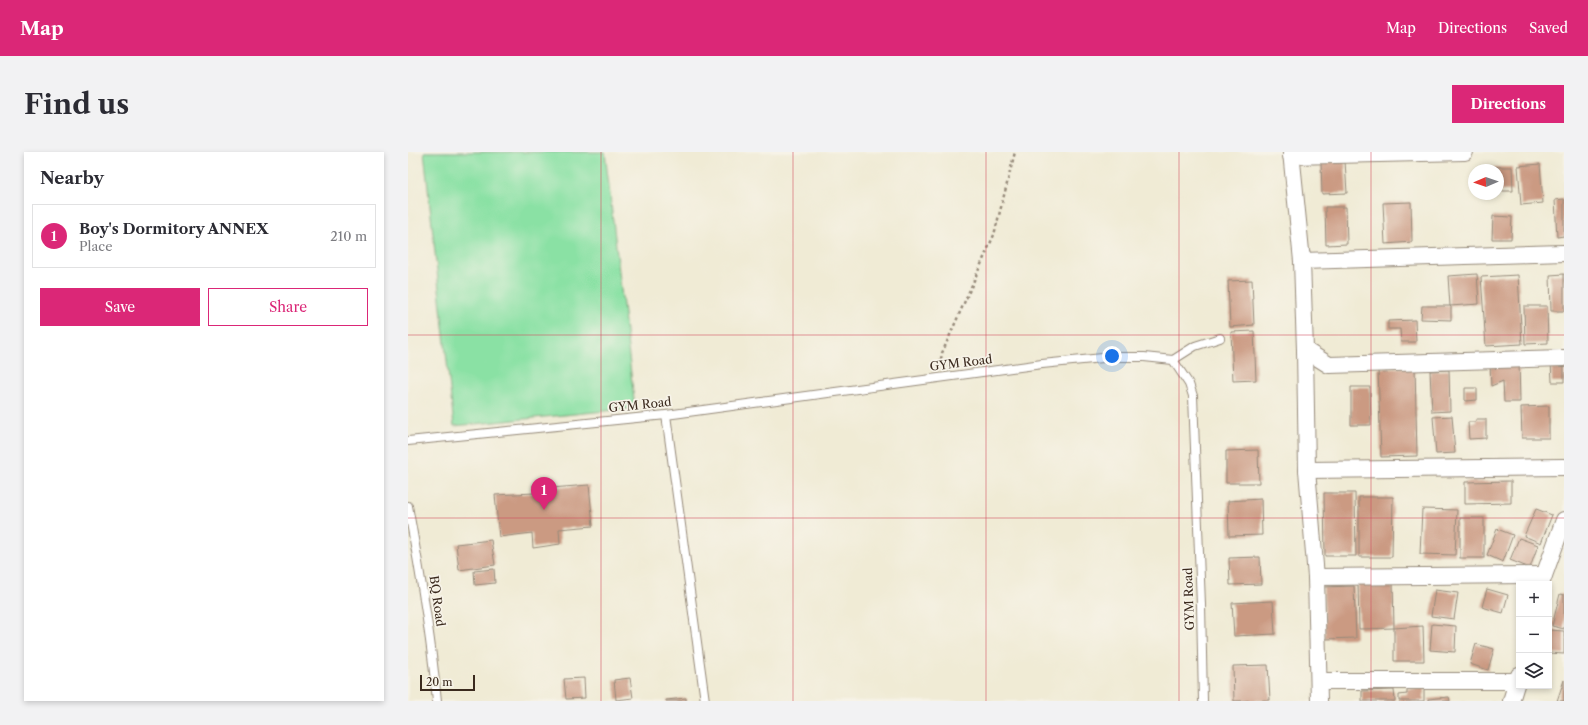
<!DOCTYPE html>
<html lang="en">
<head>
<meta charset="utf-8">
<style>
  body { margin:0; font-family:"Libre Caslon Text",serif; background:#f2f2f3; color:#2b2b33 }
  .controls { position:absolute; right:12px; bottom:12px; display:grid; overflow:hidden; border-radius:0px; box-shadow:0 2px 6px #0003 }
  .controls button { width:36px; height:36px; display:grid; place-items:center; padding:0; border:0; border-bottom:1px solid #e1e1e2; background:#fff; color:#2b2b33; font:20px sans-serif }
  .compass { position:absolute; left:1060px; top:12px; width:36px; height:36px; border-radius:50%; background:#fff; box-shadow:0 2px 6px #0003; rotate:268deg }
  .scale { position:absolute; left:12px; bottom:10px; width:55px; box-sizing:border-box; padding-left:4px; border:2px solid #3b2a1e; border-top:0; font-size:11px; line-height:14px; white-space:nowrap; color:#3b2a1e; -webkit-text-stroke:3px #f7f3e8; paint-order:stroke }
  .you { position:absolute; left:704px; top:204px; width:14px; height:14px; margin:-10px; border:3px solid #fff; border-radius:50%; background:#1a73e8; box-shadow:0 0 0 6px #1a73e833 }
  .badge { display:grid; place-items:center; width:26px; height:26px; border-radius:50%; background:#db2777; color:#fff; font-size:13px; font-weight:700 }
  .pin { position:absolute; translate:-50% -33px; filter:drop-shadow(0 1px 2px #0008) }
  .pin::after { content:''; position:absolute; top:21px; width:14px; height:12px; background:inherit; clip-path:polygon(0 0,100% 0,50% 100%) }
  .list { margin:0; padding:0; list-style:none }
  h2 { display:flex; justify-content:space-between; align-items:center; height:52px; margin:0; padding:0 16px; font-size:17px }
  h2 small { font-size:13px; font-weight:400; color:#7c7c81 }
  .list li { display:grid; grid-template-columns:26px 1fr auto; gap:12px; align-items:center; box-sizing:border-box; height:64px; margin:0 8px 8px; padding:0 8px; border:1px solid #e1e1e2; border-radius:0px }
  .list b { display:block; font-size:15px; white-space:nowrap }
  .list p { margin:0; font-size:13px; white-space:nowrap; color:#7c7c81 }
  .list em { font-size:13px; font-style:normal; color:#7c7c81 }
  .actions { display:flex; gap:8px; padding:12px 16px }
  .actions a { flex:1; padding:9px 0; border:1px solid #db2777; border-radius:0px; text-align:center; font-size:14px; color:#db2777 }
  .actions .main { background:#db2777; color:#fff }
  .icon { flex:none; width:22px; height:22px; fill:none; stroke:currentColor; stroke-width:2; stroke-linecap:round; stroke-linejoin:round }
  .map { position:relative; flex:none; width:1156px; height:549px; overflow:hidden; border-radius:0px }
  header { display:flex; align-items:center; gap:24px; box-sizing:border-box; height:56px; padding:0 20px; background:#db2777; color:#fff }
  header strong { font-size:19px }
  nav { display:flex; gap:22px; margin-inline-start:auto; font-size:14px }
  .intro { display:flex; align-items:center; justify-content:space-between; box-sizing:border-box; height:96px; padding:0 24px }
  h1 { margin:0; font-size:28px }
  .button { padding:10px 18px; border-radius:0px; background:#db2777; color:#fff; font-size:14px; font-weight:700 }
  main { display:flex; gap:24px; padding:0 24px }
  aside { flex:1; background:#fff; border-radius:0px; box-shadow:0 2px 6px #0003 }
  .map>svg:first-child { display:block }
  .green { fill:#8ae1a4; stroke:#628661 }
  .building { fill:#cb9a82 }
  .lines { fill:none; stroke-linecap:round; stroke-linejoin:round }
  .service-casing { stroke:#968a7a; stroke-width:10 }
  .minor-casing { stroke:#968a7a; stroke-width:18 }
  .path { stroke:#968a7a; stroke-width:2.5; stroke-dasharray:3 3; stroke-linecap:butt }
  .service { stroke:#fff; stroke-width:8 }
  .minor { stroke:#fff; stroke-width:16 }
  .grid { fill:none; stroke:#d1495b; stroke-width:1; stroke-opacity:0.55 }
  .labels { text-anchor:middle; stroke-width:3.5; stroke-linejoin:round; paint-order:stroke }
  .street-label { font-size:12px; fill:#3b2a1e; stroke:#f7f3e8 }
</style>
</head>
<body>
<header>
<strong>Map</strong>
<nav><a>Map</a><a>Directions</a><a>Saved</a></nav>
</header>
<div class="intro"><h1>Find us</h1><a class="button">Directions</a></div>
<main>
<aside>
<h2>Nearby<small></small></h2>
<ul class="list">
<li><span class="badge">1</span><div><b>Boy's Dormitory ANNEX</b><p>Place</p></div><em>210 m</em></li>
</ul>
<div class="actions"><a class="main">Save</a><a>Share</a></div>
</aside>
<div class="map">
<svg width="1156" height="549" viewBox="0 0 1156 549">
  <rect width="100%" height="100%" fill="#f7f3e8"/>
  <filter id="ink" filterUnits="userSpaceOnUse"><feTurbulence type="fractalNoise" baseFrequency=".025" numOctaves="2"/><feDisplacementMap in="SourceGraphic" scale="8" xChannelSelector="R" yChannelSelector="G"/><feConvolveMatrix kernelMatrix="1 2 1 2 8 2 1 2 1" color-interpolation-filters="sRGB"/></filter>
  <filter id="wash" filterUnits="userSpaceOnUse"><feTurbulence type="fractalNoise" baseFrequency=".012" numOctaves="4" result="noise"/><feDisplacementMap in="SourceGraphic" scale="16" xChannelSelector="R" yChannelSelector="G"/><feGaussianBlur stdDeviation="0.9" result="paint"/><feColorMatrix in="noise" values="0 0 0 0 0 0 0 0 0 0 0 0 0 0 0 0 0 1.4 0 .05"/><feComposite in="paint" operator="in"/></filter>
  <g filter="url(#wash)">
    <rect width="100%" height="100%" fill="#f0ebd5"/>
    <path class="green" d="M16,0h181l30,256 -181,18z"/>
    <g id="blocks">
      <g class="building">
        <path d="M937,9l2,32 -25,1 -1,-32z"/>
        <path d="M1132,12l3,39 -22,2 -3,-39z"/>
        <path d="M1086,15h18l1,24h-15v-21h-4z"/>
        <path d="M1156,47v37l-7,1 -2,-37z"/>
        <path d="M1003,50l1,40 -27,2 -2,-41z"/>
        <path d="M917,55h21l1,37 -21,1z"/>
        <path d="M1085,64l19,1 -1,22h-19z"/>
        <path d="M1069,122l2,30 -29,2 1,1v13l-30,-1 1,-13h28l-2,-30z"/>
        <path d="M1156,122v37h-13l-1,-36z"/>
        <path d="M1110,123l4,69 -36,2 -5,-69z"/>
        <path d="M844,128l2,45 -24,2 -2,-46z"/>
        <path d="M1116,154h23l1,37 -23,1z"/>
        <path d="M1007,168l1,22h-15l-1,-13h-12v-8z"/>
        <path d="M846,179l2,49 -23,1 -2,-49z"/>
        <path d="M1143,209h13v21h-12z"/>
        <path d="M1111,211l1,39h-16l-1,-21 -12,5 -1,-22z"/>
        <path d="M1007,215l2,89 -36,1 -3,-89z"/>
        <path d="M1041,218l1,41 -18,1 -2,-41z"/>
        <path d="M943,235h19l1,38h-20z"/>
        <path d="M1057,236h12v12l-12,1z"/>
        <path d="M1141,254v32h-27l-1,-31z"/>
        <path d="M1044,264l3,37 -19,1 -3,-37z"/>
        <path d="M1068,267h10v19l-17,1 -1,-17h8z"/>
        <path d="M850,298l1,33h-33v-32z"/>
        <path d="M1103,329v22l-46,1v-22z"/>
        <path d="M143,330v6l38,-3 4,41 -34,3 1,15 -27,4 -1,-15 -33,4 -4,-42 39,-2 -1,-8z"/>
        <path d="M916,341h31l1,63h-31z"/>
        <path d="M951,345h34l-1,60h-33z"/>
        <path d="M853,347l1,36 -33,1 -1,-35z"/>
        <path d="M1014,357l35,1 -2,45 -35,-1z"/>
        <path d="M1128,357l16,6 -11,28 -17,-7z"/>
        <rect x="1052" y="366" width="24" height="40"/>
        <path d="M1089,377l16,6 -10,27 -16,-7z"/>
        <path d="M1111,386l19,7 -8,23 -20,-8z"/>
        <path d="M83,388l4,25 -36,5 -3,-26z"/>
        <path d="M852,405l1,27 -31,1 -1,-27z"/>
        <path d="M86,417l1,14 -20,2 -1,-14z"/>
        <path d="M985,430l1,46 29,-2 1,35h-30v-33l-35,1 -1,-46z"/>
        <path d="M946,434l2,52 -31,1 -2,-52z"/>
        <path d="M1079,437l21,6 -5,18 -21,-6z"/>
        <path d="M1027,438l23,3 -4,26 -23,-3z"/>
        <path d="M1152,442l4,1v34l-12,-3z"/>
        <path d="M865,449l2,33 -41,2 -2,-33z"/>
        <path d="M1024,472l24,2 -1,26 -25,-2z"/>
        <path d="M1141,478l15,1v23l-15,-1z"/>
        <path d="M1068,492l18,5 -6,21 -18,-6z"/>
        <path d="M860,513l2,35 -36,1 -1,-35z"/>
        <path d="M176,526l1,20 -19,1 -2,-20z"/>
        <path d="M222,526l3,20 -17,2 -2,-20z"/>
        <path d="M1156,528v21h-7z"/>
        <path d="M1016,536v13h-25v-6l8,-1v-5z"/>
        <path d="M986,538l1,11h-33v-10z"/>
        <path d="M1041,545l1,4h-22v-2z"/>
        <path d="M278,546v3h-20v-1z"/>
      </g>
    </g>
  </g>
  <g filter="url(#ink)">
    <use href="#blocks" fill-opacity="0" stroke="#968a7a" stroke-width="1"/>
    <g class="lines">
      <defs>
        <g id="service">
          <path d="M765,208l22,-14 25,-8"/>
          <path d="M258,263l39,286"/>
          <path d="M0,289l258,-26 376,-51 71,-7h31l29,3 16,24 4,12 8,209 2,96"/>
          <path d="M0,354c12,65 23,129 29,195"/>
        </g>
        <g id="minor">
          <path d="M883,0l11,109 3,89 2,120 9,107 3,124"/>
          <path d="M883,4l174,-4"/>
          <path d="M894,109l262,-8"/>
          <path d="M897,198l24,15 235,-7"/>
          <path d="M899,318l257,-3"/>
          <path d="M908,425l228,-2"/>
          <path d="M1133,432l23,-64"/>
          <path d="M911,529h198"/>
          <path d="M1103,549l8,-26"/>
        </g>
      </defs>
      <use href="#service" class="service-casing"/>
      <use href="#minor" class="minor-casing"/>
      <path class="path" d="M532,213l2,-12 52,-118 21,-83"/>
      <use href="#service" class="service"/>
      <use href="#minor" class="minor"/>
    </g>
  </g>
  <path class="grid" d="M193,0v549M385,0v549M578,0v549M771,0v549M963,0v549M0,183h1156M0,366h1156"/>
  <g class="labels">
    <g class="street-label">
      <text transform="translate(553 211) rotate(-7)" y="4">GYM Road</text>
      <text transform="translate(232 253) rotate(-6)" y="4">GYM Road</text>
      <text transform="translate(781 447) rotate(-92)" y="4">GYM Road</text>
      <text transform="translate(29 449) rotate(82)" y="4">BQ Road</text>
    </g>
  </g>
</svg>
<div class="controls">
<button>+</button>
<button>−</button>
<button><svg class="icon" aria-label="layers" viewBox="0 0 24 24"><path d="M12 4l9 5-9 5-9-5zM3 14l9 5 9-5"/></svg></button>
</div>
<svg class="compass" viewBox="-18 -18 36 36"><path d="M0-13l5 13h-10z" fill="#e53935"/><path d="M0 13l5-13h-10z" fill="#7c7c81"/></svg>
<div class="scale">20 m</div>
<div class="you"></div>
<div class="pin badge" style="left:136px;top:358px">1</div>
</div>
</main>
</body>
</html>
